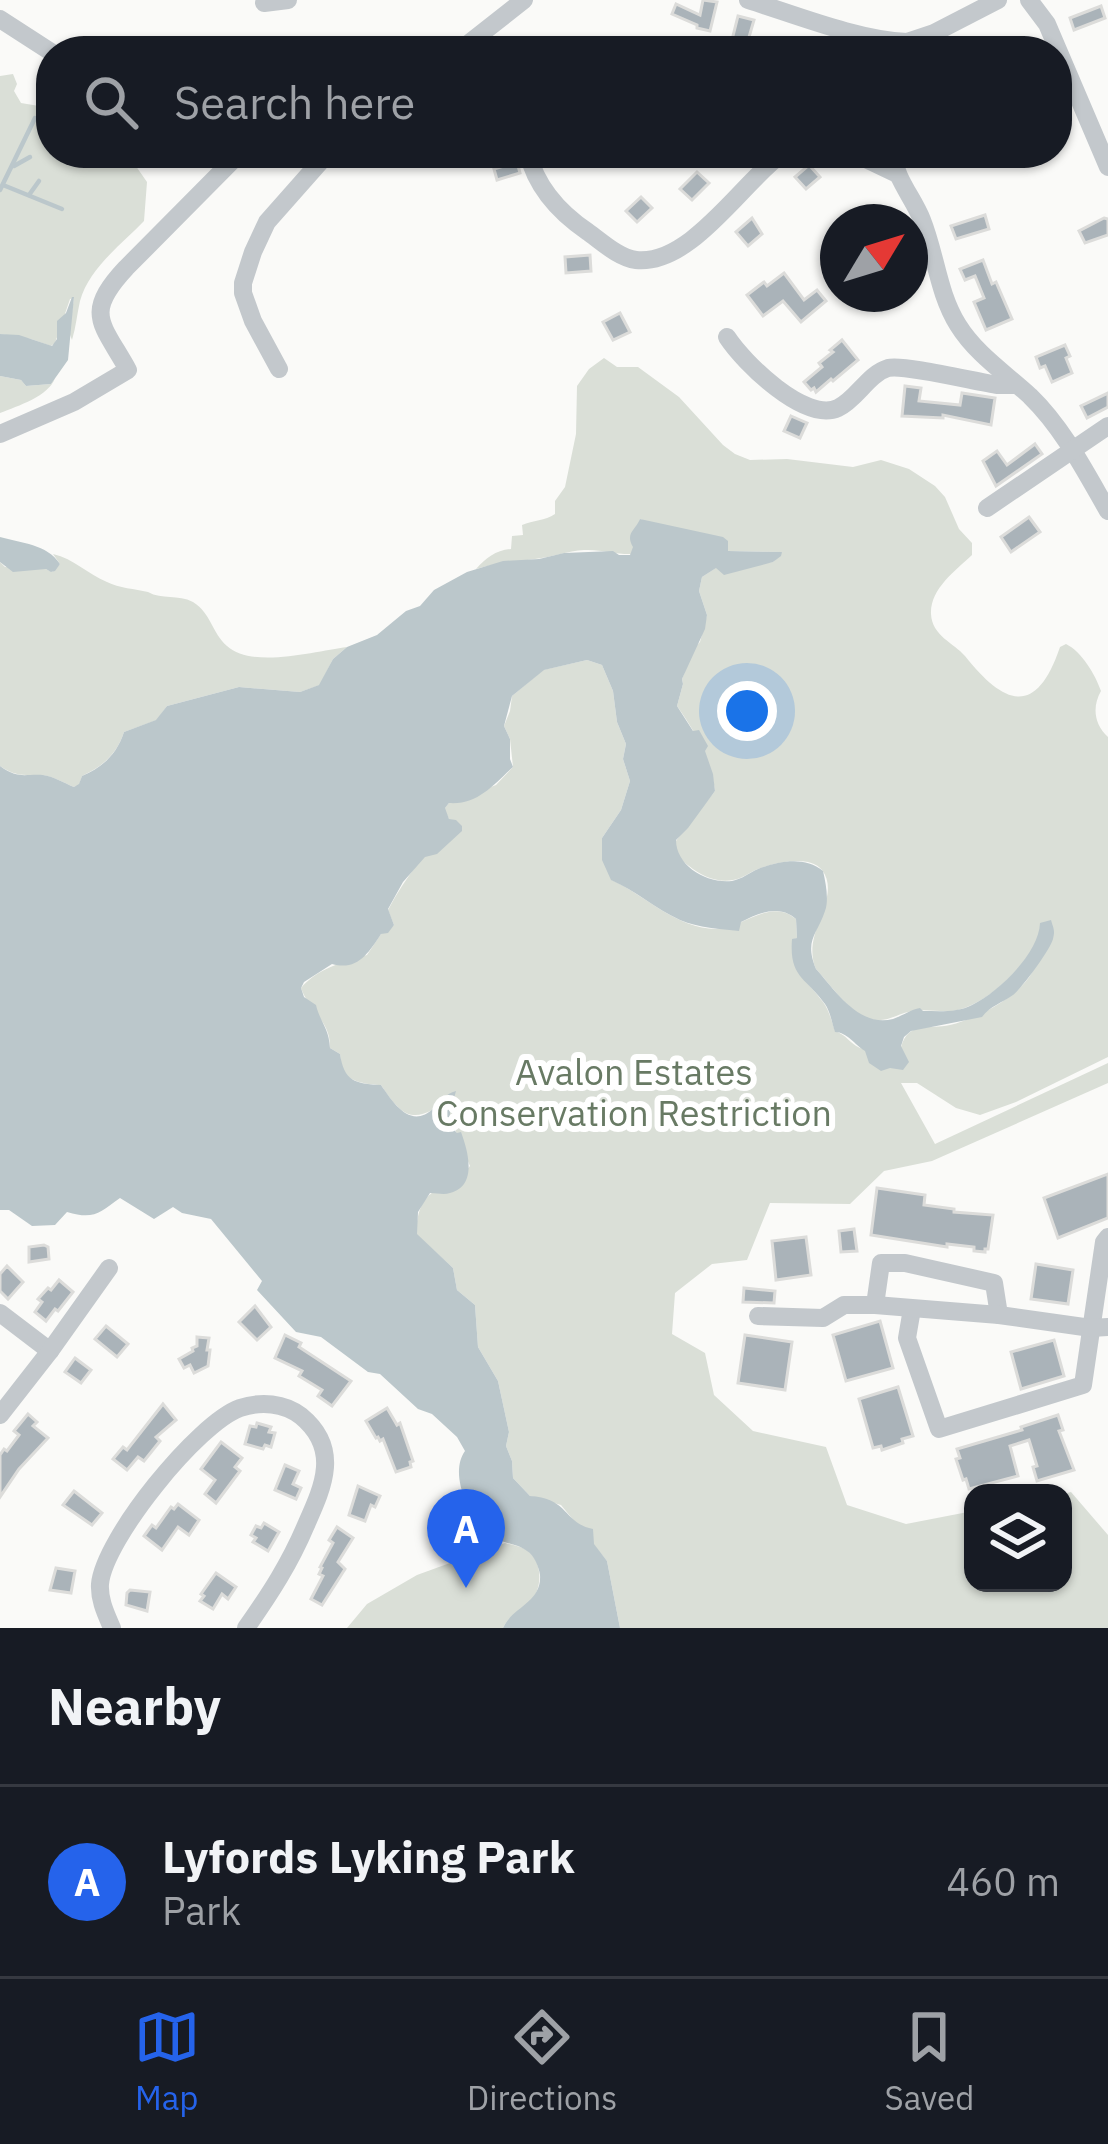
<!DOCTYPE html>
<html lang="en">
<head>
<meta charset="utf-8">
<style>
  body { margin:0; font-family:"IBM Plex Sans",sans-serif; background:#242831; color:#f1f3f6 }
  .controls { position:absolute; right:36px; bottom:36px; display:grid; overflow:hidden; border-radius:24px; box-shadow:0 3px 9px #0004 }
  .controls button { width:108px; height:108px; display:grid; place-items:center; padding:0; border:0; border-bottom:3px solid #363941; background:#171b24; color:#f1f3f6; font:60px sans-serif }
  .compass { position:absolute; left:820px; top:204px; width:108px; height:108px; border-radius:50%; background:#171b24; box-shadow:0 3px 9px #0004; rotate:52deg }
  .you { position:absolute; left:747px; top:711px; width:42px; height:42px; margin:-30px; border:9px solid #fff; border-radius:50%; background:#1a73e8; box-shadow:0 0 0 18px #1a73e833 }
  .badge { display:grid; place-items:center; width:78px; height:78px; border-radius:50%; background:#2563eb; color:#fff; font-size:39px; font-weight:700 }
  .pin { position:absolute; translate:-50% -99px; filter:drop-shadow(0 3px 6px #0008) }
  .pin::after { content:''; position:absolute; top:63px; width:42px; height:36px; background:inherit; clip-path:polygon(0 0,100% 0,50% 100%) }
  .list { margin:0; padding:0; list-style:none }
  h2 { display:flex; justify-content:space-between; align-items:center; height:156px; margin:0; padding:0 48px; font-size:51px }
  h2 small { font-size:39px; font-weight:400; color:#9ea1a6 }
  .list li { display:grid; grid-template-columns:78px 1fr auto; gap:36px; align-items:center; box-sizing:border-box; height:192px; padding:0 48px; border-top:3px solid #363941 }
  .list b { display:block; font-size:45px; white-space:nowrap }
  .list p { margin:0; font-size:39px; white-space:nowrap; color:#9ea1a6 }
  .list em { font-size:39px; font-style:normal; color:#9ea1a6 }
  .icon { flex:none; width:66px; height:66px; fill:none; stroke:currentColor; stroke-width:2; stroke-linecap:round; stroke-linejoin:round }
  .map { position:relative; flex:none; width:1108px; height:1628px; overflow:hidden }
  .search { position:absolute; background:#171b24; box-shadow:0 3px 9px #0004; left:36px; right:36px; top:36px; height:132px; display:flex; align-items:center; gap:30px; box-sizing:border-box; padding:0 42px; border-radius:48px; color:#9ea1a6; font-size:45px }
  .sheet { height:348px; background:#171b24 }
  nav { display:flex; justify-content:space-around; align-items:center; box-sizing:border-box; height:168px; border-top:3px solid #363941; background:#171b24; font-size:33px; color:#9ea1a6 }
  nav a { display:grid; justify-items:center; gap:6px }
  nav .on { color:#2563eb }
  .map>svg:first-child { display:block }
  .green { fill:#dadfd7 }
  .water { fill:#bbc7cb }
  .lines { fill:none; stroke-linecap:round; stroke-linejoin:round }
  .stream { stroke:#bbc7cb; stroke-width:4.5 }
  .building { fill:#aab3b9; stroke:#dcdcda; stroke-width:3 }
  .minor { stroke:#c3c8cc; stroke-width:18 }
  .labels { text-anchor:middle; stroke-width:12; stroke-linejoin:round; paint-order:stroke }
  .park-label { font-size:36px; fill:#687a64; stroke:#fff }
</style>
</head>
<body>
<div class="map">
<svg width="1108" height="1628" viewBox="0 0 1108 1628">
  <rect width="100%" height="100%" fill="#fafaf8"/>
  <g class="green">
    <path d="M13,74l4,10 -3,7 7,12 30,5v45h79l3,9 14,20 -3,39c-22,23 -55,47 -64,80 -3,13 -4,26 -8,39l-3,-8 5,-34 -4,1 -15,44 -4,3 -20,-7 -31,-5v-258z"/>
    <path d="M604,358l13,9h21l41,30 44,48 12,9 15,6 37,-1 66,8 28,-7 28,9 26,17 10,11 14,32 13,14v12c-17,16 -42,34 -41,59 1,22 23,29 34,42 39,49 71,62 95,-9l6,-3c16,8 29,30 35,47 -9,16 -7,33 7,46v320l-92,45 -36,13 -24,-7 -39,-25h-16l34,61 173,-81v20l-176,78 -48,10 -34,33 -80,-1 -23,57 -35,4 -37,29 -3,41 33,19 9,42 39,36 73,16 21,58 59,19 67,-13v72h90v-89l8,-2 37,43v93h-488l-13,-67 -46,-56 -31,-9 -17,-18 -1,-17 -6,-15 3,-14 -11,-51 -20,-34 -3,-42 -18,-15 -4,-22 -37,-34c3,-54 28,-37 54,-68l-22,-54 6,-15c-37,24 -47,28 -73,-12 -11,0 -33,-3 -38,-14 -3,-5 -2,-11 -3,-17l-10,-6c1,-27 -21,-37 -29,-60 16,-19 41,-26 66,-33l14,-21 13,-9 -6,-15c17,-33 41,-60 61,-91l-5,-10 5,-6 47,-18 17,-18 -3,-28 -6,-13 6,-15 2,-15 31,-26 44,-10 15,5 11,26 4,31 9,22 -3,15 7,22 -9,29 -19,28 10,42c32,15 66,49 104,49 28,-1 54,-32 80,-10l1,19 -5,2c0,33 14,39 31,62 6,8 9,20 12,29 12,4 14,12 25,17 12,5 28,0 41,-1 8,-27 28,-17 49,-22 29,-7 76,-31 86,-61 3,-8 2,-20 3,-29 -10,30 -54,72 -87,76 -13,1 -25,-2 -38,0 -15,1 -27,13 -44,8 -22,-7 -39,-34 -54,-50 -16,-36 27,-71 6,-99 -13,-16 -48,-7 -64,-1 -8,3 -16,10 -25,11 -16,3 -32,-4 -44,-14 -7,-5 -15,-13 -14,-23 1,-4 35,-45 40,-52 -4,-33 -21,-61 -38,-85l6,-22 -1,-5 12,-31 6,-6 7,-27 -8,-24 3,-14 15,-10 56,-5 9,-10 -55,-1 -87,-32 -7,35c-16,1 -31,-5 -49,-4 -16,1 -32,7 -49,9 -20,3 -39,4 -59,10 10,-11 20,-19 35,-20l1,-13 11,-1 -1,-10c11,-5 23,-4 33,-11v-13l10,-14 11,-53 1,-48 12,-17z"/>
    <path d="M0,376l21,4 5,6 25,-2 4,-6c-6,18 -37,28 -55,35z"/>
    <path d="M53,554c21,5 35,20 54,28 12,6 28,7 41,10 14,8 30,2 45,10 18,11 19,31 34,44 25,23 89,5 120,1l-14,12 -13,26 -20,7 -61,-5 -72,19 -10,14 -33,12c-7,22 -21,34 -42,44l-3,9 -5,2c-10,-4 -21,-11 -32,-12 -17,0 -26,2 -42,-9v-204l5,5 41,2 6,3 8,-8z"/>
    <path d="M505,1543c7,2 14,3 20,6 18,10 18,38 6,53 -9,11 -22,12 -28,26h-156l20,-24 50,-29z"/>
  </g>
  <g class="water">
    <path d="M72,297h2l-6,63 -17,24 -25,2 -5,-6 -21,-4v-42l19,1 33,11 5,-7v-18l9,-8z"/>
    <path d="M640,519l83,18 5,4v10l54,1 -1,4 -8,6 -49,13 -8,-7 -14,9 -3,14 8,24 -2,14 -23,50 1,5 -6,22 16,25 6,-1 9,16 -3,5 8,23 2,17 -27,37 -12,12c0,26 31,44 56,41 10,-2 17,-8 26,-12 21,-8 47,-13 65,2 3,13 6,29 2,40 -8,24 -21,29 -9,58 19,21 43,59 77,50 9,-3 17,-9 27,-11l3,3c16,0 34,2 49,-6 27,-13 67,-52 68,-82l11,-3c3,10 4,10 2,19 -3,11 -31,49 -40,56 -11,8 -23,11 -31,22l-71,14 -7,6 -3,9 8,16 -6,8 -13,-2 -9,3 -12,-8 -4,-12c-10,-6 -18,-19 -30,-19 -3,-9 -5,-21 -10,-28 -19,-27 -36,-26 -33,-65l5,-1 -1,-19c-17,-15 -37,-6 -55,3l-2,9c-19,-2 -40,-3 -59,-11 -24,-11 -44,-29 -69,-40l-9,-20v-22l19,-28 9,-29 -7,-22 3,-15 -9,-22 -4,-31 -11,-26 -15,-5 -43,10 -32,26 -8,30 6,13v20l3,8c-20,18 -35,38 -64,36l-4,5 4,11 7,1 6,6v5l-25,23 -12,3 -22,25 -15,27 6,16 -6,8 -7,1c-13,20 -24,37 -49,30l-28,18 -3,6 3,9 12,8c4,17 13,23 14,43l10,6c4,27 15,30 41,31 13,19 30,45 53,23 9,-8 11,-14 22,-17 -4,16 -12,28 1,42l4,-1c7,19 17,54 -11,61 -6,2 -13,0 -20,0l-12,19 -1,22 36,34 4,22 18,15 3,42 20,34 11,51 -3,14 6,15 1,17 17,18c39,2 33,27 63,33l1,15 13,17 13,67h-117c9,-21 39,-25 37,-53 -1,-8 -6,-20 -13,-24 -10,-8 -25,-7 -35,-15 -22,-16 -44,-61 -27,-85l-8,-14 -25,-23 -14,-5 -38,-35 -12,-2 -47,-35 -25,-5 -39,-42 5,-9 -51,-62 -29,-6 -9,-6 -19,12 -34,-21c-21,15 -26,22 -53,14l-12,13 -23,1 -23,-16h-9v-444c18,13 23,8 43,9 10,1 21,8 31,12l5,-3 3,-8c21,-9 35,-22 42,-44l32,-12 11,-14 72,-19 61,5 19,-7 14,-26 14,-12 30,-12 29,-24 14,-5 14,-16 33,-18 36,-11 36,-2 25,-6 49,-2 6,4h11l3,-8c-8,-14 2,-16 7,-28z"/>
    <path d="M0,537c21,6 47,7 60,27l-5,7 -4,1 -5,-3 -33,3 -13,-10z"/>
  </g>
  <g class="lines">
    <g class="stream">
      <path d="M14,166l16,-9"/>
      <path d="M3,185l59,24"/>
      <path d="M0,190l35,-72"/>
      <path d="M29,195l10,-14"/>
    </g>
  </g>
  <g class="building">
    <path d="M703,0l14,2 -7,29 -13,-3v-3l-25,-11 4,-10 24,11z"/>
    <path d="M1101,6l4,12 -31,12 -4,-12z"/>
    <path d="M738,16l16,4 -7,24 -15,-4z"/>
    <path d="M517,162l3,11 -23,7 -3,-11z"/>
    <path d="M809,165l11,12 -14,12 -11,-12z"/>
    <path d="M697,172l12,11 -17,17 -12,-11z"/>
    <path d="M641,197l11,11 -15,14 -11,-11z"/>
    <path d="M985,215l4,14 -33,10 -5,-13z"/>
    <path d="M752,218l10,16 -14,12 -12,-14z"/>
    <path d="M1104,218l4,1v16l-23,8 -6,-12z"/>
    <path d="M590,255l1,16 -25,2 -1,-16z"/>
    <path d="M983,260l9,24 4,-2 16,37 -26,11 -12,-28 10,-4 -9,-22 -10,4 -5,-11z"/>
    <path d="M784,273l20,27 13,-10 9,11 -25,21 -18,-21 -20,15 -16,-21 17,-13 3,4z"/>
    <path d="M620,313l10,19 -17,8 -10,-18z"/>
    <path d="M842,340l16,20 -25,21 -2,-2 -15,13 -2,-4 -3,2 -7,-8 18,-15 -3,-4 14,-11 -3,-2z"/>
    <path d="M1065,345l5,11 -4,2 6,15 -20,9 -7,-16 -5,2 -4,-11z"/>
    <path d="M905,386l16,2 -2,13 41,4 2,-12 33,5 -4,27 -48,-10v3l-41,-2z"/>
    <path d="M1108,393v14l-21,11 -6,-12z"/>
    <path d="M791,416l16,7 -7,15 -16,-7z"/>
    <path d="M1035,444l7,10 -46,32 -13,-25 14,-10 10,14z"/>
    <path d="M1029,517l11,15 -29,20 -10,-15z"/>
    <path d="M1108,1174v44l-50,20 -14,-40z"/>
    <path d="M877,1188l48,7 -1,10 30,4v3l39,3 -5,34h-3v3l-11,-1v-4l-27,-3v3l-76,-12z"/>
    <path d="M854,1229l3,22 -16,1 -2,-21z"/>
    <path d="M806,1237l5,38 -35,5 -4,-39z"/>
    <path d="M44,1245l4,2 1,12 -20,3v-15z"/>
    <path d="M1036,1264l37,6 -5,34 -37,-5z"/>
    <path d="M7,1266l16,16 -15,17 -8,-8v-17z"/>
    <path d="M59,1280l14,12 -15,19 -3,-2 -9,12 -11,-9 7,-10 -4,-3 10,-11 3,2z"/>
    <path d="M744,1288l31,3 -1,12 -31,-1z"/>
    <path d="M255,1306l16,21 -14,13 -18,-18z"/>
    <path d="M880,1321l13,47 -47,13 -13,-46z"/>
    <path d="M106,1326l22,18 -11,13 -22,-18z"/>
    <path d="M285,1335l16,8 -2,4 52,34 -19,25 -14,-10 4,-6 -23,-14 3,-5 -27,-13z"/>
    <path d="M745,1335l47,7 -7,48 -47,-7z"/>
    <path d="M197,1337l12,1 -2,12h3l-2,16 -14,7 -4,-8 -6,3 -5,-9 14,-8 -1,-3 5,-2z"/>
    <path d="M1054,1340l10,36 -43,13 -10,-37z"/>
    <path d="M75,1358l16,12 -10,13 -16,-11z"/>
    <path d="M898,1387l15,49 -11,3 1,4 -21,7 -1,-4 -8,2 -14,-49z"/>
    <path d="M163,1404l13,16 -20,17 4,4 -16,20 -6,-4 -11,13 -14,-11 10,-12 4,3z"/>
    <path d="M387,1408l10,17 3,-2 13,38 -3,1 1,5 -15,5 -13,-33 -3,2 -2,-4 -2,1 -10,-17z"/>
    <path d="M28,1414l9,8 -4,4 15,12 -29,31 -19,28v-42l4,-6 3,2 12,-16 -5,-4z"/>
    <path d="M1058,1415l5,15 -4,1 15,39 -37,11 -4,-14 4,-1 -8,-26 -19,6 8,30 -49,13 -3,-10 -3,1 -7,-21 4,-1 -3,-9 65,-19 -1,-3z"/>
    <path d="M257,1423l14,4 -2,5 6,1 -4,14 -6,-2 -2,4 -18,-5 5,-18 6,1z"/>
    <path d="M221,1442l21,16 -7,9 5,4 -24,32 -11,-9 10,-14 -14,-11z"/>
    <path d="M285,1465l14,6 -6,13 8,4 -5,11 -21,-9z"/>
    <path d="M358,1486l22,10 -5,11 -4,-2 -6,16 -16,-6z"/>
    <path d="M74,1491l28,22 -10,12 -29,-20z"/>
    <path d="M178,1504l21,16 -10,15 -11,-8 -16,23 -18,-14 8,-11 4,3 15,-21 3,2z"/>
    <path d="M264,1523l15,9 -11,19 -15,-9 3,-4 -5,-3 5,-9 5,2z"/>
    <path d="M337,1527l16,11 -15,24 7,7 -23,36 -11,-6 12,-23 -4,-2 3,-6 -2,-1 13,-24 -4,-3z"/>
    <path d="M56,1568l19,3 -4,22 -21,-3z"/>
    <path d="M216,1573l20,14 -8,12 -6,-5 -9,15 -13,-8 4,-5 -3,-2z"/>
    <path d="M130,1590l20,2 -3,19 -21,-6 1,-12z"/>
  </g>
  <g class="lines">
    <g class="minor">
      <path d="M748,0c48,15 110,40 159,42l2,9"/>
      <path d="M1029,0l18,24 61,143"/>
      <path d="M264,3l24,-3"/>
      <path d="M0,19l51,33"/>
      <path d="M907,42l27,-9 64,-33"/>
      <path d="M459,51l65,-51"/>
      <path d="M528,153c8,34 32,60 60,79 14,10 31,26 48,28 55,6 107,-79 147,-107"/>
      <path d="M853,153l44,21"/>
      <path d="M893,153c2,26 20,44 29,67 14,35 16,73 36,105 18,29 47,48 72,71 33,32 55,75 78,115"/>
      <path d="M727,337c17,26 78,86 111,71 19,-9 30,-34 50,-40 16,-4 89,14 110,17h18"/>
      <path d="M279,369l-26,-48 -10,-28v-10l10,-31 14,-30 61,-69"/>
      <path d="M0,434l74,-32 54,-32c-26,-47 -45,-56 -2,-102l114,-115"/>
      <path d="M987,508l121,-82"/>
      <path d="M875,1305l6,-42h24l89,20 5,32"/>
      <path d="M912,1309l-5,29 32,91 144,-44 21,-143 4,-5"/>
      <path d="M0,1313l50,38"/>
      <path d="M758,1316l65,2 21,-13h31l124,10 92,13 17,-1"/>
      <path d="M0,1415l50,-64 59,-83"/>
      <path d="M112,1628c-6,-14 -13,-28 -12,-44 4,-45 98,-161 140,-176 21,-7 44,-5 61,8 40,33 22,71 5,109 -16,38 -36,69 -60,103"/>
    </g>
  </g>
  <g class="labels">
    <g class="park-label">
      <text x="634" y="1085">Avalon Estates<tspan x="634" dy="41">Conservation Restriction</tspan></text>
    </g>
  </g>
</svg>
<div class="controls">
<button><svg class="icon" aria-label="layers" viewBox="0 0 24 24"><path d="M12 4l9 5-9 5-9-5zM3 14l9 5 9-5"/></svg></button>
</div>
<svg class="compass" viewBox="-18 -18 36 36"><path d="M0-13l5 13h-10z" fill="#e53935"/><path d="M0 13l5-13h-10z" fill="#9ea1a6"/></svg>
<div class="you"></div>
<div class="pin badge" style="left:466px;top:1588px">A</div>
<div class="search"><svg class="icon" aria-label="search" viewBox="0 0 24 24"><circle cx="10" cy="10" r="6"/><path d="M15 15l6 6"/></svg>Search here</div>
</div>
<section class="sheet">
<h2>Nearby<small></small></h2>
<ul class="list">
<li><span class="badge">A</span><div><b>Lyfords Lyking Park</b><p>Park</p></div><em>460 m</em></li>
</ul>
</section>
<nav>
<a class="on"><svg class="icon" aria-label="map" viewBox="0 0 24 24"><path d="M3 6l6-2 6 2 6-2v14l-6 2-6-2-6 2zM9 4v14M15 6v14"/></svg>Map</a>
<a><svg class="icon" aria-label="directions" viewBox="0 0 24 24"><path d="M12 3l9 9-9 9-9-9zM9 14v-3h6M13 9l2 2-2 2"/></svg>Directions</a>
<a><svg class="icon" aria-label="saved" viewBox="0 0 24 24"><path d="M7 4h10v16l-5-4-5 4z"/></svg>Saved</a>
</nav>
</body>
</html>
